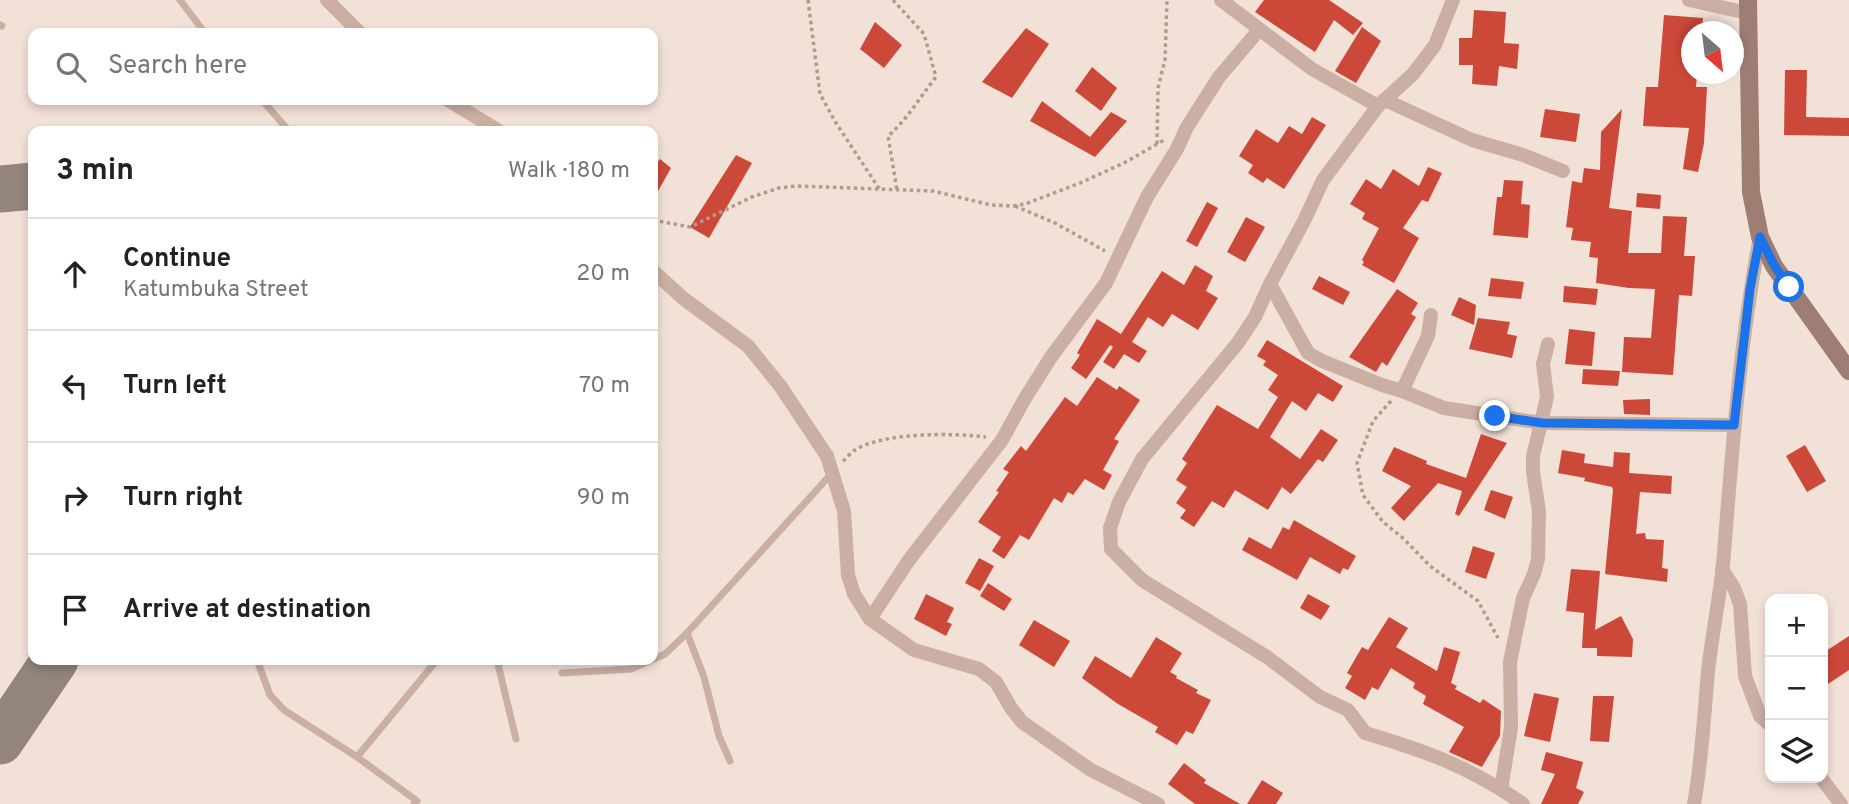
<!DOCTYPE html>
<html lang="en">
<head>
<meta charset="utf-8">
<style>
  body { margin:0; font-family:Overpass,sans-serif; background:#f6f6f6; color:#222 }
  .controls { position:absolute; right:21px; bottom:21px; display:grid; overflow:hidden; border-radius:14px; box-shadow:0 4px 10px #0003 }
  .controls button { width:63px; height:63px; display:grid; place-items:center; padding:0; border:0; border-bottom:2px solid #e0e0e0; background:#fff; color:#222; font:35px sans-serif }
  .compass { position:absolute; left:1681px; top:21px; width:63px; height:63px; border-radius:50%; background:#fff; box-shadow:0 4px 10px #0003; rotate:152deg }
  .stop { position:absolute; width:21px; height:21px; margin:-16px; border:5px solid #1a73e8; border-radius:50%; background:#fff }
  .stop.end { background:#1a73e8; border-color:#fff; box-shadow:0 2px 7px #0008 }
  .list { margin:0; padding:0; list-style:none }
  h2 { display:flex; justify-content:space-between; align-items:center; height:91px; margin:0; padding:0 28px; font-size:30px }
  h2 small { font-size:23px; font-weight:400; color:#767676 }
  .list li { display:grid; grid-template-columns:46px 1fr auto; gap:21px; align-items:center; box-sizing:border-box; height:112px; padding:0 28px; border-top:2px solid #e0e0e0 }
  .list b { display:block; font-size:26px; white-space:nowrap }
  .list p { margin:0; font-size:23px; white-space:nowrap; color:#767676 }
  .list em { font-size:23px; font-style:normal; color:#767676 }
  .icon { flex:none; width:38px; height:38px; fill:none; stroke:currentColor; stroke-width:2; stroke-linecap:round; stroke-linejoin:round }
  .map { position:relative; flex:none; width:1849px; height:804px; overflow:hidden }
  .search { position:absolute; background:#fff; box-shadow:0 4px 10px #0003; left:28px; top:28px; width:630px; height:77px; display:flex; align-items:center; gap:18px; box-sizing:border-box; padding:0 24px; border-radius:14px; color:#767676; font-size:26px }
  .panel { position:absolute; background:#fff; box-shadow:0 4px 10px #0003; left:28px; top:126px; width:630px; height:539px; border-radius:14px }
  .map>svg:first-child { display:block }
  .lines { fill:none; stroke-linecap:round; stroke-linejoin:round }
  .taxiway { stroke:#93847e; stroke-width:47 }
  .building { fill:#cc493a }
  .path { stroke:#b6988c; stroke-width:3.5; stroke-dasharray:3.5 3.5; stroke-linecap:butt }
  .lane { stroke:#caafa2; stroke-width:7 }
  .street { stroke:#caafa2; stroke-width:14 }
  .secondary { stroke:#9e7d73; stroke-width:18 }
  .route { stroke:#1a73e8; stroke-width:9 }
</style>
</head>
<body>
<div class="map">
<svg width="1849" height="804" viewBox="0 0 1849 804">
  <rect width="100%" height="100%" fill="#f2e1d6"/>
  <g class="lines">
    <g class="taxiway">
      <path d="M0,189l33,-3"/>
      <path d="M0,741l55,-81"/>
    </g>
  </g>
  <g class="building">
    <path d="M1264,0h65l34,23 -10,12 -19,-15 -19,32 -60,-40z"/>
    <path d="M1474,10l32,2 -2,31 15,1 -2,25 -18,-3 -2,20 -25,-2 1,-19h-14v-27h13z"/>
    <path d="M1664,15l39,3 -1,14h-11v42h6l-1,13h11l-3,56 -6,29 -15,-3 6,-41 -46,-2 3,-39h12z"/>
    <path d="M875,22l27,23 -18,23 -24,-19z"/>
    <path d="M1362,27l19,14 -25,42 -21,-12z"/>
    <path d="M1026,28l23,16 -37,54 -30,-16z"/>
    <path d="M1092,67l25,21 -16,23 -26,-20z"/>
    <path d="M1785,70h22l-1,47 43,1v18l-65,-1z"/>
    <path d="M1042,101l48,36 21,-25 16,9 -32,36 -65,-36z"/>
    <path d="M1545,109l35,5 -4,28 -36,-5z"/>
    <path d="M1622,109l-13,99 23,3 -4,42h33l2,-37 24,1 -3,39h11l-3,40 -13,-1 -6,80 -51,-3 2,-35 27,1 4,-49 -26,-1 -33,-5 2,-25 -9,-1 2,-15 -20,-2 2,-12 -7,-1 6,-46 10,2 2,-15 16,2 1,-38z"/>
    <path d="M1312,117l14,8 -42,64 -17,-11 -4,5 -15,-10 5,-8 -14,-9 17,-27 22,14 11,-17 13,8z"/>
    <path d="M736,155l16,8 -43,75 -19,-11z"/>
    <path d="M660,159l11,9 -18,32v-31z"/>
    <path d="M1428,167l14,6 -14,29 -6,-2 -19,28 16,10 -25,45 -32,-18 2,-3 -2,-2 17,-32 -17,-9 3,-6 -15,-9 16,-25 15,10 12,-20 26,17z"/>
    <path d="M1504,180l19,1 -2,23 9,1 -2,33 -35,-3 4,-38h5z"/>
    <path d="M1637,193l24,2 -1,14 -24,-2z"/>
    <path d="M1207,202l11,6 -21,39 -11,-6z"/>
    <path d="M1246,217l19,10 -20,35 -18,-10z"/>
    <path d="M1195,265l18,11 -7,15 12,7 -20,32 -26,-16 -9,13 -15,-10 -16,25 15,9 -8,12 -15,-9 -10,15 -11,-7 10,-15 -3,-2 -24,34 -15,-11 9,-13 -3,-2 20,-34 24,15 41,-63 22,14z"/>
    <path d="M1319,276l31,16 -7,13 -31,-16z"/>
    <path d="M1491,278l33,4 -3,17 -33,-3z"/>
    <path d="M1564,286l34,3 -2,16 -33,-3z"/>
    <path d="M1397,289l21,14 -7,11 5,3 -29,49 -5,-4 -6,10 -27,-15z"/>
    <path d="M1459,297l17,8 -2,20 -23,-10z"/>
    <path d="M1478,318l32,4 -3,12 10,2 -5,22 -43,-9z"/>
    <path d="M1569,329l26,3 -3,34 -27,-2z"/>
    <path d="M1267,340l76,46 -10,16 -15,-9 -12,18 -14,-10 -22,36 30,22 21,-30 17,11 -15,22 -5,-3 -27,35 -9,-7 -14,23 -33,-20 -11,18 -12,-7 -18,26 -14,-9 6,-8 -10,-7 11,-16 -11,-7 11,-17 -5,-4 35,-54 41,24 20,-32 -10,-7 10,-15 -15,-10 3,-4 -9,-5z"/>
    <path d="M1583,369l37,2 -2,15 -36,-2z"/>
    <path d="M1097,377l20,13 2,-4 21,14 -26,39 5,2 -16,29 9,5 -8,15 -19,-11 -12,16 -5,-3 -6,11 -8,-5 -25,42 -9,-5 -16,24 -12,-8 9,-14 -23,-15 21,-30 -3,-1 13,-19 -6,-3 18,-23 5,5 39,-54 12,9z"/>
    <path d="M1650,399v16l-26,-1 -1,-14z"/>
    <path d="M1481,434l26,9 -48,73 -4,-2 7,-23 -24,-8 -34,38 -13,-13 20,-22 -29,-15 12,-24 33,14 -1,3 40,14z"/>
    <path d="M1805,445l21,36 -19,11 -21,-36z"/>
    <path d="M1562,450l23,4 -1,9 29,4 1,-15 16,1 -1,20 43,3 -1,18 -31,-2 -4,42 9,-1 1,6 18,1 -2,28 6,1 -1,13 -62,-8 8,-84 -1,-3 -28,-6 1,-3 -27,-5z"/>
    <path d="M1491,490l22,7 -8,22 -21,-9z"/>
    <path d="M1294,520l62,36 -8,14 -5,-2 -3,6 -30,-17 -13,23 -55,-30 7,-13 22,12 12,-22 6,3z"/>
    <path d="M1473,546l22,7 -9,26 -21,-7z"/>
    <path d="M979,558l15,8 -14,25 -15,-8z"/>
    <path d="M1571,569l29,2 -5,59 26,-14 12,23 -1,18 -35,-1v-8h-15l2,-35 -18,-2z"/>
    <path d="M988,583l24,16 -8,12 -24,-15z"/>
    <path d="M926,594l28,14 -7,14 5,2 -6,12 -32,-17z"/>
    <path d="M1308,594l22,12 -9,14 -21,-12z"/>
    <path d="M1389,617l19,11 -12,19 41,24 7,-24 16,5 -9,31 6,3 -2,3 25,14 3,-4 18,12 -1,25 -18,31 -33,-15 15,-25 -41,-23 3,-8 -13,-8 2,-5 -24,-15 -13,22 -6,-3 -7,13 -20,-12 7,-12 -5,-3 15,-26 6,3z"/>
    <path d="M1034,620l36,21 -16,26 -35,-22z"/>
    <path d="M1849,636v34l-21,14 -5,-8v-23z"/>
    <path d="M1156,637l26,16 -12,19 7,4 -1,2 22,12 -2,3 15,7 -18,34 -7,-3 -9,14 -22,-13 3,-5 -40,-23 -36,-26 13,-22 36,22z"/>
    <path d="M1534,693l25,5 -9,44 -26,-6z"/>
    <path d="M1593,696h21l-5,46 -19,-1z"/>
    <path d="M1546,752l37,10 -7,26 8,4 -6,12h-37l14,-30 -14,-4z"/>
    <path d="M1184,763l22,17 -2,3 36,21h-45l-27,-20z"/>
    <path d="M1262,780l21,13 -7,11h-29z"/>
  </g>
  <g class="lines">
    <g class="path">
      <path d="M808,0l12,94 16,29 44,67"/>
      <path d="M893,0l31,34 12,43c-16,20 -29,43 -48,59l9,54"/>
      <path d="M1157,144l1,-56 7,-28 2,-60"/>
      <path d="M1015,206l40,17 50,28"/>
      <path d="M653,220l37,7 62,-30 27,-9 17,-2 137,5 58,14 22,1 12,-2 55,-21 44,-20 40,-23"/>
      <path d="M1391,401l-18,20 -16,42 6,32 20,27 21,17 26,27 48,35 20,37"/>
      <path d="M843,461c4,-3 8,-9 12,-11 29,-18 98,-17 131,-13"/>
    </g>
    <g class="lane">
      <path d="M180,0l25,33"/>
      <path d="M0,25l2,1"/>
      <path d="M262,100l27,31"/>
      <path d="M687,633l17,44 15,59 11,25"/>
      <path d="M257,660l13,35 14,15 73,47"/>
      <path d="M497,660l19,79"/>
      <path d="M562,673l69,-4 34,-15 22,-21 146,-161"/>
      <path d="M414,804l3,-3 -60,-44 80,-97"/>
    </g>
    <g class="street">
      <path d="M327,0l33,33"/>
      <path d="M1221,0l91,69 66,37"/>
      <path d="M1453,0l-18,45 -22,29 -35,32 -55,74 -19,41 -34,63 -15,33 -18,27 -95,115 -23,43 -9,26 1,21 31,31 125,77 53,40 28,13 17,23c61,18 105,34 158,71"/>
      <path d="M1689,0l58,13"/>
      <path d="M448,100l51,31"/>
      <path d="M1385,100l87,40 51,15 40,16"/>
      <path d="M653,271l31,28 64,47 33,41 46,69 17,55 4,64 6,19 16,25 44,31 65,19 17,13 15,26 11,14 69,48 67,34"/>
      <path d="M1270,284l38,69 14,8 60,24 20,6 42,17 98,15 192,2"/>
      <path d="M1402,391l26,-55 3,-21"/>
      <path d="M1722,569l12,19 6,16 5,72 15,40 10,9"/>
      <path d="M870,619l39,-59 93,-120 22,-40 27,-43 55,-74 41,-86 30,-48 10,-22 32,-50 40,-47"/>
      <path d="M1821,778l20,26"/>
      <path d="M1501,789l10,-61 -1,-66 13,-64 11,-24 4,-15 1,-48 -6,-39v-16l14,-59 -4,-33 5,-20"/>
      <path d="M1694,804c8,-44 10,-88 14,-133 4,-35 11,-70 15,-106 9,-110 16,-220 37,-328"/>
    </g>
    <path class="secondary" d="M1748,0l3,192 9,45 14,29 75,105"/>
  </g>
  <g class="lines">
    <path class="route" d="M1495,416l47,7 192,2 16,-136 10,-52 14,28 15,22"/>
  </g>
</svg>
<div class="controls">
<button>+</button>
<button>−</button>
<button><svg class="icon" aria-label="layers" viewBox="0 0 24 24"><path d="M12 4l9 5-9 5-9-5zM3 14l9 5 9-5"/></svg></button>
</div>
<svg class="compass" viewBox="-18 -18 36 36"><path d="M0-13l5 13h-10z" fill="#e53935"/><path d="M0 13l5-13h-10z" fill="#767676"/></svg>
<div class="stop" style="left:1789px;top:287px"></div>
<div class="stop end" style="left:1495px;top:416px"></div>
<div class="search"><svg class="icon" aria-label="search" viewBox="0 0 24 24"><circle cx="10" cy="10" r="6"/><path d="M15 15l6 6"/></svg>Search here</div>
<section class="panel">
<h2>3 min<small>Walk · 180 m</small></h2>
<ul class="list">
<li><svg class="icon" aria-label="ahead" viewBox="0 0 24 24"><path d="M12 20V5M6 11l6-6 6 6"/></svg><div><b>Continue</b><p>Katumbuka Street</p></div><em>20 m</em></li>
<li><svg class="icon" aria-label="left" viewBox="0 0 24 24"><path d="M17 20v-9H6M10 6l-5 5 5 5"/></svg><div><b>Turn left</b></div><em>70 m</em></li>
<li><svg class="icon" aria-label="right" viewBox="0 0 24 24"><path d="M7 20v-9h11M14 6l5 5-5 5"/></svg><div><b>Turn right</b></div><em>90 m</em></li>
<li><svg class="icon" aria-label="arrive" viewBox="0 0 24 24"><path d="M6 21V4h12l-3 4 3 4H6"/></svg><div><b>Arrive at destination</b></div></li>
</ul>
</section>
</div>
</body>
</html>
